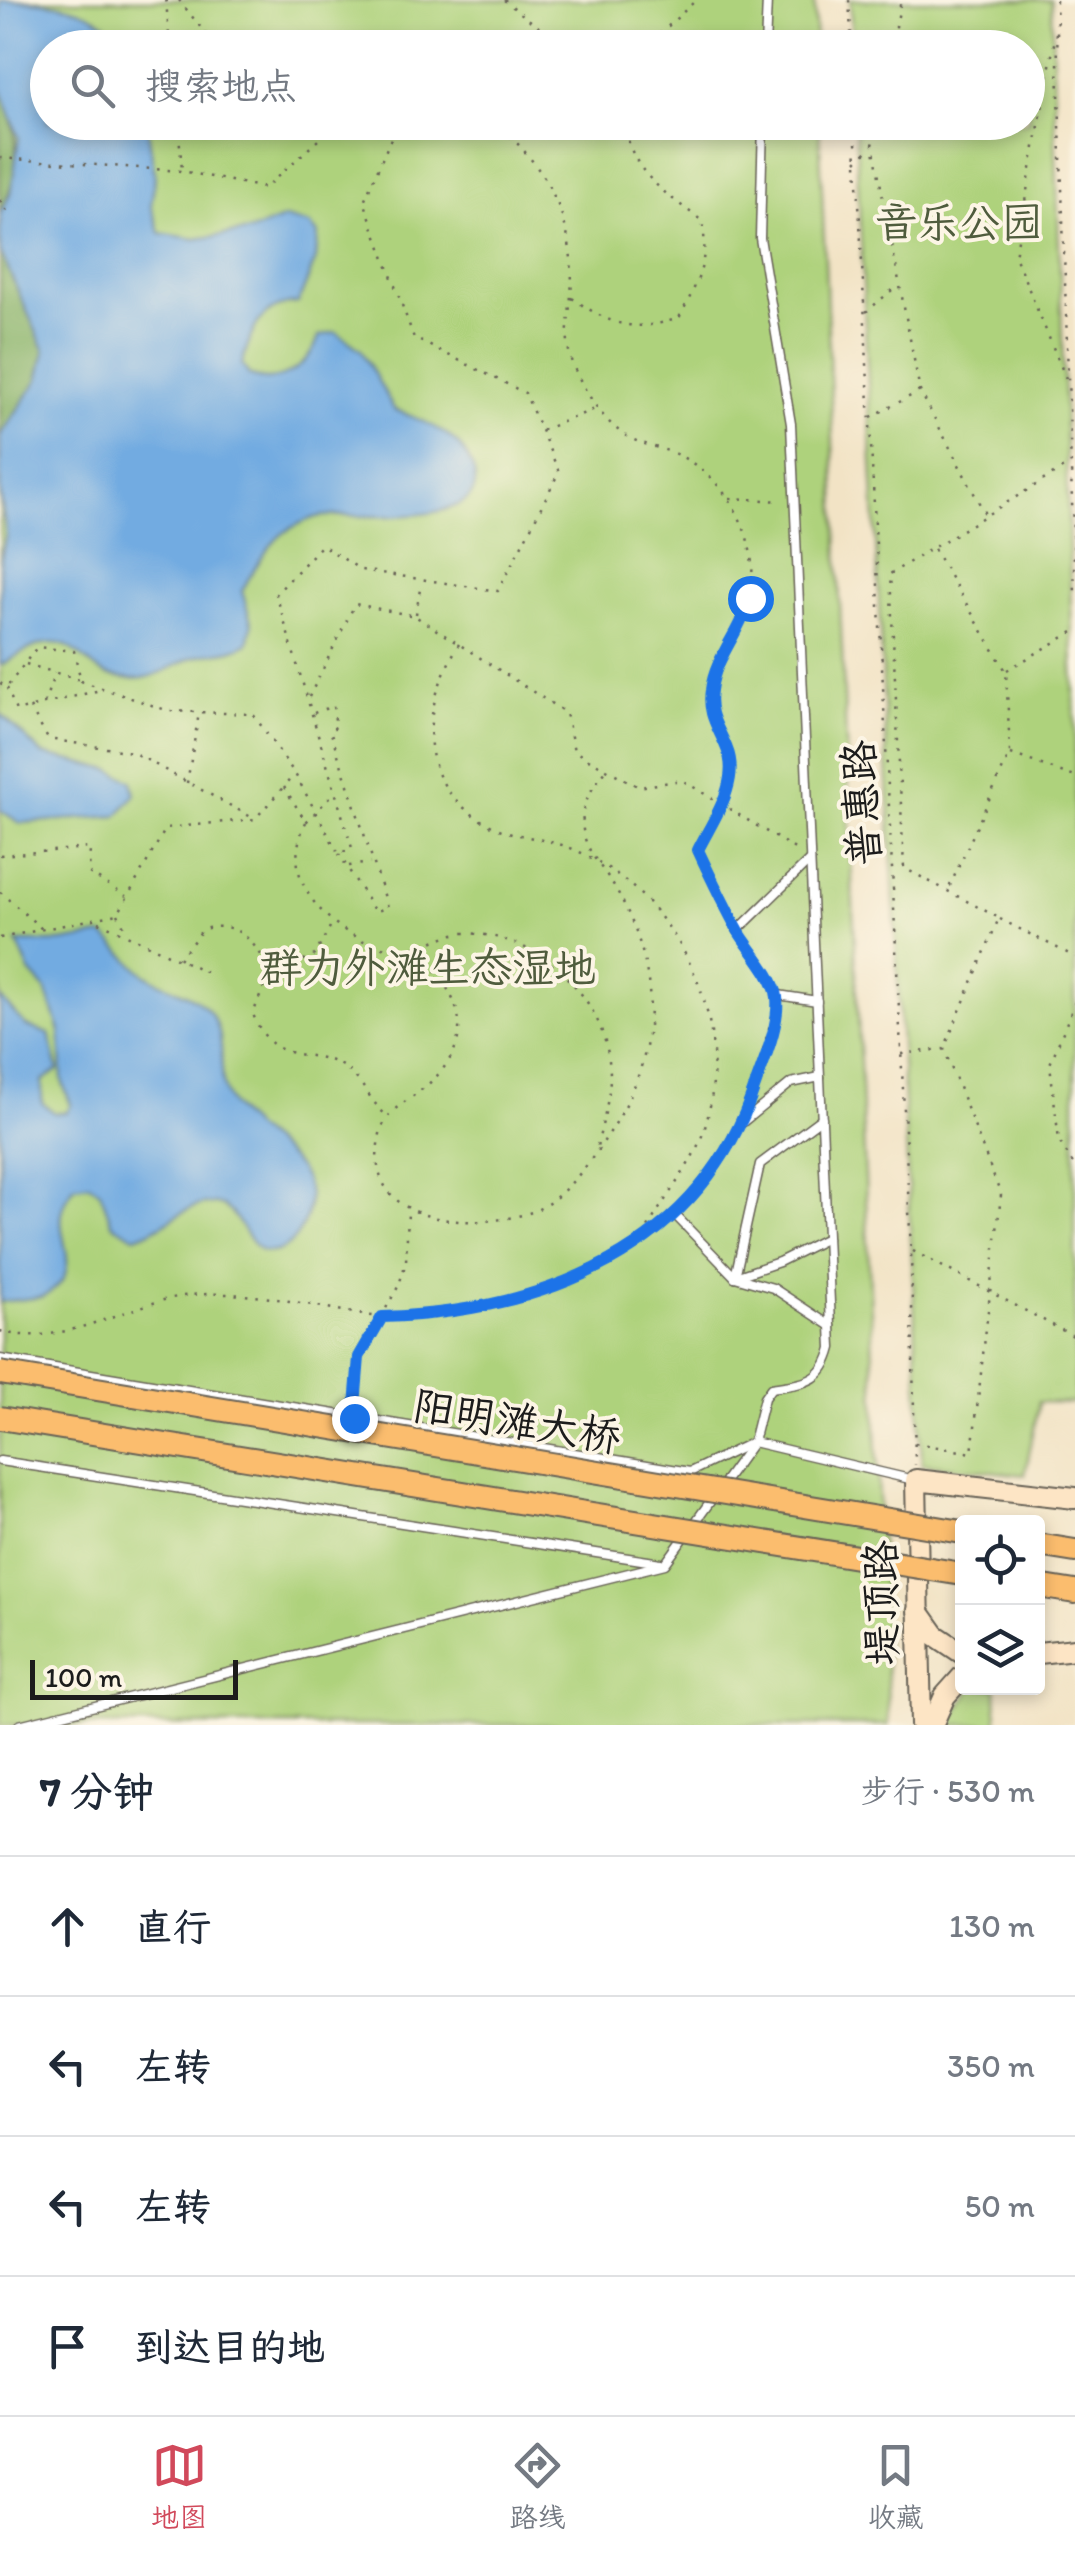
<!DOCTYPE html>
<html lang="zh">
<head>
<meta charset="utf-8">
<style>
	:root { --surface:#fff; --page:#f6f6f7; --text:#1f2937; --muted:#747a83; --line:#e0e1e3; --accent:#d1495b }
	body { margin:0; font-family:Itim,"LXGW WenKai TC",sans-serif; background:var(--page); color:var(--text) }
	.controls { position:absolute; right:30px; bottom:30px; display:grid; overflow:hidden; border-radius:10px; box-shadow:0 5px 15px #0003 }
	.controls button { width:90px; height:90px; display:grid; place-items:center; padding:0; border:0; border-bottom:2px solid var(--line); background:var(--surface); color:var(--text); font:50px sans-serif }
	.scale { position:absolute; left:30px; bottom:25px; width:208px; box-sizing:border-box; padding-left:10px; border:5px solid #1c1c1c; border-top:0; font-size:28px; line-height:35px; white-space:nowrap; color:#1c1c1c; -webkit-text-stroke:8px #fcf5e5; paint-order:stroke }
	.stop { position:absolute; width:30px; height:30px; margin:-22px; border:8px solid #1a73e8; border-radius:50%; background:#fff }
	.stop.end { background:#1a73e8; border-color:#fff; box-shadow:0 2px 10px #0008 }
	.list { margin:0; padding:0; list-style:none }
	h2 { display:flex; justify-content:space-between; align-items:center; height:130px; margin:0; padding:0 40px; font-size:42px }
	h2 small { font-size:32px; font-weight:400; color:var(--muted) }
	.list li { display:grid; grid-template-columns:65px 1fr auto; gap:30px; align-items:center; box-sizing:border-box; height:140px; padding:0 40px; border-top:2px solid var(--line) }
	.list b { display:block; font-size:38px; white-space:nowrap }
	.list em { font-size:32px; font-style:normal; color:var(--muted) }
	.icon { flex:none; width:55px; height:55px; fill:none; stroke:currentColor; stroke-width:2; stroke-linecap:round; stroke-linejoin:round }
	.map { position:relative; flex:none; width:1075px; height:1725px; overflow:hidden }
	.search { position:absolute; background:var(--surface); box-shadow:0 5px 15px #0003; left:30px; right:30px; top:30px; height:110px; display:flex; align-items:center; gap:25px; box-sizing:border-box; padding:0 35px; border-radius:55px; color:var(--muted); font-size:38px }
	.sheet { height:690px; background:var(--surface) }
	nav { display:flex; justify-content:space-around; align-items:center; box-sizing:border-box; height:140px; border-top:2px solid var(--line); background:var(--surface); font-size:28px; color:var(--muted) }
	nav a { display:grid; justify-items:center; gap:5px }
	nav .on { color:var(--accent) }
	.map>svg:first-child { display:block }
</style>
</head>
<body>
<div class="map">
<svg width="1075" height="1725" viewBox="0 0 1075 1725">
	<rect width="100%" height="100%" fill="#fcf5e5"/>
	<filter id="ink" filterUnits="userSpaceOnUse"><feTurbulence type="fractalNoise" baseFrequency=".01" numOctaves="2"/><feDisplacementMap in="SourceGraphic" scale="20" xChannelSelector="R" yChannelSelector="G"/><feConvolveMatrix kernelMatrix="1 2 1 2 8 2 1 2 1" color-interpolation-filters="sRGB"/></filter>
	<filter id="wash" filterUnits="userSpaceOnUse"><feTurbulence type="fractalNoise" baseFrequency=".0048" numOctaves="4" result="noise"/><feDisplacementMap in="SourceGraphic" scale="40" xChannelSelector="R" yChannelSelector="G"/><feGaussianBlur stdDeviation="2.25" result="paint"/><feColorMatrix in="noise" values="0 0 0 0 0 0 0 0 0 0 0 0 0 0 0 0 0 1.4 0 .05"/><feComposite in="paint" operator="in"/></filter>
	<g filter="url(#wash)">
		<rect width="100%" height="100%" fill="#f2e3c5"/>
		<g fill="#aed27b" stroke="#65774c" stroke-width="2.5">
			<path d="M0 0H814L816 47 48 48V122L819 123 889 1725H0Z"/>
			<path d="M850 0H1051L1075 731V1403L1039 1402 1025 1475 922 1464 855 123 1028 122V48L852 47Z"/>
			<path d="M972 1688H996L997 1725H948Z"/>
		</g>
		<g fill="#8ab46b" stroke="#536844" stroke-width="2.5">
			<path d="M0 87C20 131 22 171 0 214Z"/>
			<path d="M0 251 45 351 38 380 0 436Z"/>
		</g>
		<g fill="#72abe1" stroke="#47647e" stroke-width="2.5">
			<path d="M0 0C43 0 103 4 124 47L48 48V122L147 123 155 177 151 206 160 233 195 239 251 231 285 218 310 225 318 234 316 259 298 303C259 305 252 330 242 364L249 375C279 388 310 365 319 336L336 332 361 350 394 409C427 424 462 432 474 473 490 530 351 513 323 516 313 517 297 524 288 530 269 541 252 572 242 591L252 625 248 643C228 655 210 650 189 659 157 673 148 685 108 675 95 671 88 661 77 653 52 630 23 652 0 666V563L6 534 0 491V436L38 380 45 351 0 251V214L11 192 19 138 0 87Z"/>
			<path d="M0 713 42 754 111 770 132 781 135 795 117 816 20 823 0 810Z"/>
			<path d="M102 935C118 945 126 959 141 971 160 987 189 990 207 1009 232 1035 213 1074 230 1102 255 1143 329 1161 304 1222 299 1234 293 1244 280 1250 247 1264 245 1212 219 1205 190 1197 163 1231 135 1237L112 1224 100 1191 89 1184 74 1186C70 1193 65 1201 63 1209 54 1240 89 1273 42 1297L0 1302V997L26 1026 49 1034 58 1070 42 1081V1103L55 1113 67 1112 71 1105 62 1081 60 1031 46 990 30 972 17 942H62Z"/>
		</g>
	</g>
	<g filter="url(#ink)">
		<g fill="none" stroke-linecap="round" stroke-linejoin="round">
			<defs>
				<g id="service">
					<path d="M765 48 767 0"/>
					<path d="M738 930 810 860"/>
					<path d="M778 995 817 1001"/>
					<path d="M743 1122 791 1083 820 1077"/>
					<path d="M676 1216 735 1277 773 1288 831 1326"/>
					<path d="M735 1277 760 1164 822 1118"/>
					<path d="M735 1277 779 1262 827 1238"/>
					<path d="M0 1359 690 1472 753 1442 764 1398 771 1388C805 1383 823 1383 832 1348L791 424 760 238 763 122"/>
					<path d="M0 1461 661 1563"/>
					<path d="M694 1524 753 1442 914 1480"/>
					<path d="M19 1725 665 1564 686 1535"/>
				</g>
				<g id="secondary">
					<path d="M918 1611 935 1635 962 1653"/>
					<path d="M1038 1653 1075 1649"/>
					<path d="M921 1725 916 1480 1075 1498"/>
					<path d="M932 1725 945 1696 962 1677"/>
				</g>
				<g id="trunk">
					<path d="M1038 1545 1075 1551"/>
					<path d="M1038 1586 1075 1592"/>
				</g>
			</defs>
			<use href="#service" stroke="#676257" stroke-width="11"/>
			<use href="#secondary" stroke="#676257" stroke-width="24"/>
			<use href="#trunk" stroke="#676257" stroke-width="26"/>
			<g stroke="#676257" stroke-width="2.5" stroke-dasharray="2.5 8" stroke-linecap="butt">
				<path d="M166 0 170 48"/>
				<path d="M179 0 217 48"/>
				<path d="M504 0 545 32 582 37 603 48"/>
				<path d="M849 0 852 48"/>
				<path d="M1056 0 1075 595"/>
				<path d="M1056 33 1015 256 1067 381"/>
				<path d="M520 48 528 39 549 34"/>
				<path d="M645 48 696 0"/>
				<path d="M892 48 901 0"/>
				<path d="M178 122 182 170"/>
				<path d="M494 122C548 166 577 224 571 295 569 319 563 346 575 370 586 392 599 415 619 431 638 446 661 446 682 457 726 480 756 532 752 583 749 626 716 650 711 688 707 718 726 732 731 759 736 790 711 824 698 850L733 921"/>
				<path d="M855 122 911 1251 915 1465"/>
				<path d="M878 122 873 145 920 391 985 514"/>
				<path d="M0 158 182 171 265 188 338 122"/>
				<path d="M857 161 872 146"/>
				<path d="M0 200 8 213"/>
				<path d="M572 298C612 326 633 333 679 318 697 285 710 259 702 221 669 195 627 172 626 122"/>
				<path d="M866 312 898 285"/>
				<path d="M871 417 920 391"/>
				<path d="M542 430 595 409"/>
				<path d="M730 498 782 501"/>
				<path d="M934 549 1006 671 1010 753 949 888"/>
				<path d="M416 614 421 583"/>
				<path d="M459 644C420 710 412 786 492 826 518 838 547 838 573 849 675 893 734 1012 707 1120 696 1165 661 1198 642 1240"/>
				<path d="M26 664 80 680"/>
				<path d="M1007 670 1075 631"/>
				<path d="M0 683 7 687 37 647 74 651 81 681 169 711 253 714 295 774 339 854 352 848 276 594 322 545 361 570 498 591 559 472 525 393 414 338 364 201 398 122"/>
				<path d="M7 688 16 711 100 690"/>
				<path d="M309 697 355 604 415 616 566 713 574 751 639 787 682 780 798 851"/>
				<path d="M44 703 55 673"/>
				<path d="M30 708 48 739 132 752 253 818"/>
				<path d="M314 713 333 706 336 727 330 730 388 907 375 912 339 854"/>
				<path d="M1011 754 1075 777"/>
				<path d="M187 783 199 713"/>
				<path d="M284 787 306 822 334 793"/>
				<path d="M306 822C294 847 294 871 309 895 329 926 373 955 413 948 431 945 445 933 464 933 539 934 609 998 610 1075 610 1100 601 1127 596 1151"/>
				<path d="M0 855 90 848 89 873 126 896"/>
				<path d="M349 866 370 863"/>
				<path d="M0 892 42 929"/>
				<path d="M118 914 127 933"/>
				<path d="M1000 919 1075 957"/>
				<path d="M99 922 211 974"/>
				<path d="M330 927 315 955 268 976 253 1014C276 1074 315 1041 350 1072 364 1084 371 1102 386 1115"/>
				<path d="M0 938 118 914 166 828 255 819 294 775"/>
				<path d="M744 941 771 985"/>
				<path d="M413 948C459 991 483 1038 425 1087 407 1102 386 1109 380 1134 358 1226 472 1232 532 1212 561 1201 589 1164 606 1138 661 1058 664 975 616 889 605 870 586 853 583 830 580 805 592 787 607 769"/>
				<path d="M179 959 203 929C243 919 253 945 274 973"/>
				<path d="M1075 1002 1050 1064 1059 1141 1075 1167"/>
				<path d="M901 1054 943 1049"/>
				<path d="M750 1100 775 1006"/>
				<path d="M682 1209 711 1175 738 1130"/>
				<path d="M913 1251 1075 1337"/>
				<path d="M0 1331C64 1350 129 1301 191 1295 257 1289 315 1308 379 1317 474 1329 594 1276 669 1221"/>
				<path d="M355 1406 359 1357 399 1285 406 1262 408 1211"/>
				<path d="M915 1443 972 1453 1001 1195 944 1049 999 918 904 868 890 574 1070 464"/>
			</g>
			<use href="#service" stroke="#fff" stroke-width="8"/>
			<use href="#secondary" stroke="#fde5c5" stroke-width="20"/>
			<use href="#trunk" stroke="#fbbd6e" stroke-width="22"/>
			<defs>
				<g id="trunk-bridge">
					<path d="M0 1373 962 1532"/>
					<path d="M0 1418 962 1574"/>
				</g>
			</defs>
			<use href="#trunk-bridge" stroke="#676257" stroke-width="26" stroke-linecap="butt"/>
			<use href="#trunk-bridge" stroke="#fbbd6e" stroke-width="22"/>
		</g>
	</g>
	<g fill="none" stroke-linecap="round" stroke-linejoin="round" filter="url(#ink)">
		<path stroke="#1a73e8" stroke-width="12" d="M354 1418 359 1357 382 1317C543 1312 701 1250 755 1086 764 1060 780 1024 777 997 775 977 749 949 739 932 724 905 711 878 698 850 712 821 741 783 727 749 719 728 707 715 711 690 715 657 741 631 750 598"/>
	</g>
	<g text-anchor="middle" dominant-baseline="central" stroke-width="8" stroke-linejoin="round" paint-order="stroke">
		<g font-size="42" fill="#4f5c3d" stroke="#fcf5e5">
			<text x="959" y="222">音乐公园</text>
			<text x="428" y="967">群力外滩生态湿地</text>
		</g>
		<g font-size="42" fill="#1c1c1c" stroke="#fcf5e5">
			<text transform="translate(861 803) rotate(-93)">普惠路</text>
			<text transform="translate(517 1421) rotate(9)">阳明滩大桥</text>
			<text transform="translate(881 1603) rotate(-91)">堤顶路</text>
		</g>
	</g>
</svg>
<div class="controls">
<button><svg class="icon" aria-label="locate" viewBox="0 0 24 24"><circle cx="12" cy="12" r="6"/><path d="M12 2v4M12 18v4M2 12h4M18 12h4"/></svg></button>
<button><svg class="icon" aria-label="layers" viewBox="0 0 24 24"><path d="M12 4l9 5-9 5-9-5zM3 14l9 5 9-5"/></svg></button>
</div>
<div class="scale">100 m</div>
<div class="stop" style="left:750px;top:598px"></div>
<div class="stop end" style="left:354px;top:1418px"></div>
<div class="search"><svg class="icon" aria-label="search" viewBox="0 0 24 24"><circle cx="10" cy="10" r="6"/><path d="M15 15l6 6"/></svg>搜索地点</div>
</div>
<section class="sheet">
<h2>7 分钟<small>步行 · 530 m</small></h2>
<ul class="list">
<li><svg class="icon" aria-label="ahead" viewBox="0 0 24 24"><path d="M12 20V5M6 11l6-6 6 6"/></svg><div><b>直行</b></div><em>130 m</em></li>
<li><svg class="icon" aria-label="left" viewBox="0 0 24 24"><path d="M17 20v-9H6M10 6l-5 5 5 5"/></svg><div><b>左转</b></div><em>350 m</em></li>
<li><svg class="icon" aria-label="left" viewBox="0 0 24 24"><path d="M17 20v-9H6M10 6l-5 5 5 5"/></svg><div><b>左转</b></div><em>50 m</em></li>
<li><svg class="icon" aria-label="arrive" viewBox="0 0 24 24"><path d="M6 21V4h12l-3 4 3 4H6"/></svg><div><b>到达目的地</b></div></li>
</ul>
</section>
<nav>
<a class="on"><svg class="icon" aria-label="map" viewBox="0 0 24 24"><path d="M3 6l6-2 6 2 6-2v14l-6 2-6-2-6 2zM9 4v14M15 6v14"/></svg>地图</a>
<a><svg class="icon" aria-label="directions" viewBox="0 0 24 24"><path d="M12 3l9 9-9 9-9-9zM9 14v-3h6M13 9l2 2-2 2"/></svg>路线</a>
<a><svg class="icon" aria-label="saved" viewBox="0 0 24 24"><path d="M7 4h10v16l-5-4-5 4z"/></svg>收藏</a>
</nav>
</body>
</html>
